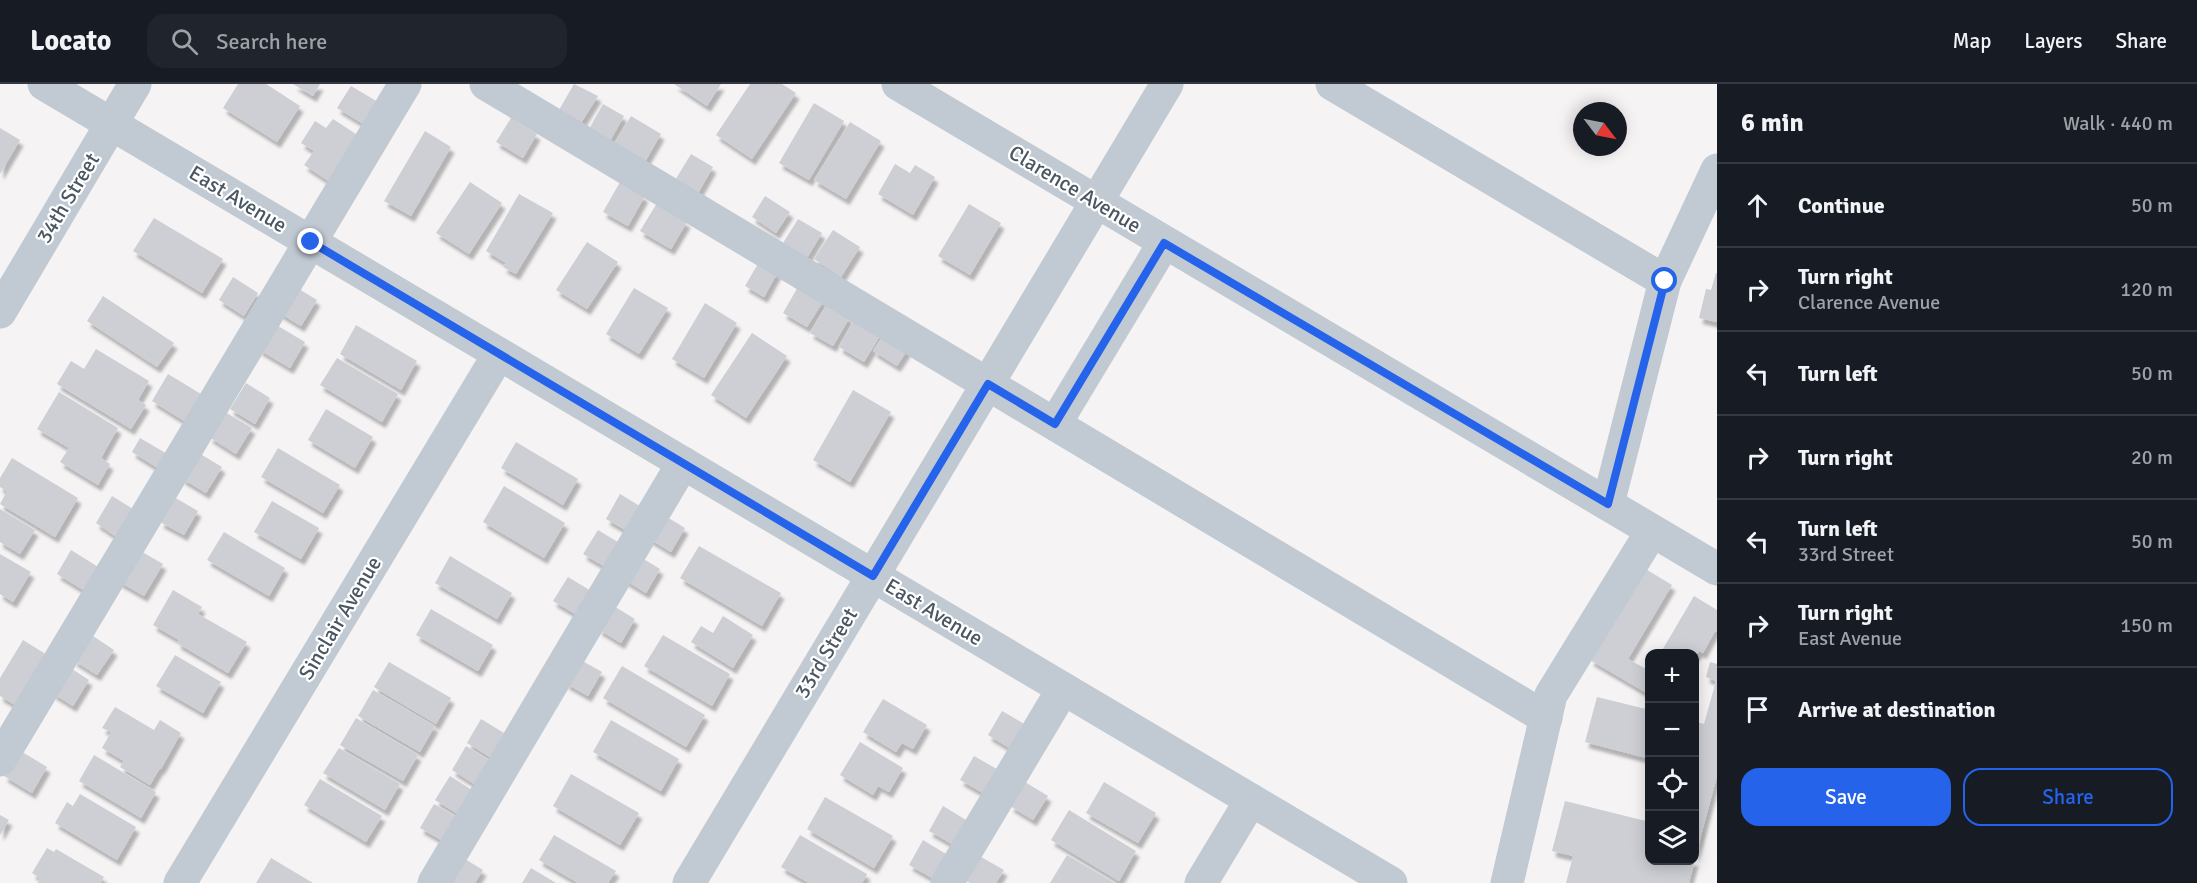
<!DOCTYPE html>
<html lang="en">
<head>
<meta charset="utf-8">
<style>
	:root { --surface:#171b24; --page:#20242c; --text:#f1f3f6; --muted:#9ea1a6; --line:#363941; --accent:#2563eb }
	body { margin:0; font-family:Signika,sans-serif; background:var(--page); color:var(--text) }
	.controls { position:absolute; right:18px; bottom:18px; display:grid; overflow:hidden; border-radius:12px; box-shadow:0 3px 15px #0003 }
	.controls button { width:54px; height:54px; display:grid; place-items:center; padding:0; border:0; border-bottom:2px solid var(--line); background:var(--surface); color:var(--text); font:30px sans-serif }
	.compass { position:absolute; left:1573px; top:18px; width:54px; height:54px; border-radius:50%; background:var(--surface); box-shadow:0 3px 15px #0003; rotate:122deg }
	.stop { position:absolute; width:18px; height:18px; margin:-14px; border:4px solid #2563eb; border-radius:50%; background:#fff }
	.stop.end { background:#2563eb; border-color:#fff; box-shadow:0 2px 6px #0008 }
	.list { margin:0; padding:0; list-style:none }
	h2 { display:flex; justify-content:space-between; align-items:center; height:78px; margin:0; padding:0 24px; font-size:26px }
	h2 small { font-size:20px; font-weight:400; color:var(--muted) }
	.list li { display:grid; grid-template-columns:39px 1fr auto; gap:18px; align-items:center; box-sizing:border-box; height:84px; padding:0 24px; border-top:2px solid var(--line) }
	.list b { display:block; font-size:22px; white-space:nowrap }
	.list p { margin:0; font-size:20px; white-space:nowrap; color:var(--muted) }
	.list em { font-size:20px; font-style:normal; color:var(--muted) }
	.actions { display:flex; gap:12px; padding:18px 24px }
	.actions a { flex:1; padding:14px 0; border:2px solid var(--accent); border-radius:18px; text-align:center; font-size:21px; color:var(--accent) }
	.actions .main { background:var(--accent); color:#fff }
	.icon { flex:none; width:33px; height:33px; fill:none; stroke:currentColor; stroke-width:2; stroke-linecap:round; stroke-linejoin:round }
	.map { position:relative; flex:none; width:1717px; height:799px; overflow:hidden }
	header { display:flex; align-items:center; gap:36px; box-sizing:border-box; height:84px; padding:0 30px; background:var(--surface); border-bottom:2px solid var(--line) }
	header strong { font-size:28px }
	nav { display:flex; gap:33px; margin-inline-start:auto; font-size:21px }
	.search { width:420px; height:54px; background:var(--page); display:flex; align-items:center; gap:15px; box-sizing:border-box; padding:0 21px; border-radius:18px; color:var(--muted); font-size:22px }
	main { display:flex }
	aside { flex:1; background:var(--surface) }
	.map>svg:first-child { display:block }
</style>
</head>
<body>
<header>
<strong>Locato</strong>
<div class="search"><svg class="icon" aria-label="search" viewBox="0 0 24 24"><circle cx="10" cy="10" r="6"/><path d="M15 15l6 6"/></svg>Search here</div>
<nav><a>Map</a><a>Layers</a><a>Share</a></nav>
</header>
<main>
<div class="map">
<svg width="1717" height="799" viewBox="0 0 1717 799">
	<defs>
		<filter id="shadow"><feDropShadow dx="3.5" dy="6" stdDeviation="1.5" flood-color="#0004"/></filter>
	</defs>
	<rect width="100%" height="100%" fill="#f5f3f3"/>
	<g fill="#cdcfd5" filter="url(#shadow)">
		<path d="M238 0H266L300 22 277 58 223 24Z"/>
		<path d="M293 0H320L313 12Z"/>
		<path d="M574 0 598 12 581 39 559 26Z"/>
		<path d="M674 0H721L707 22Z"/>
		<path d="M750 0H782L796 9 752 75 716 51Z"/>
		<path d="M351 2 378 18 365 41 337 24Z"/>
		<path d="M814 19 844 37 809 96 779 79Z"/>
		<path d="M603 20 624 32 610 57 589 45Z"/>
		<path d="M631 32 661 50 642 83 611 65Z"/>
		<path d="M511 34 537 50 523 74 496 58Z"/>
		<path d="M333 35 362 54 333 100 304 81 314 67 301 59 315 37 326 44Z"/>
		<path d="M850 38 881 57 846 115 814 96Z"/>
		<path d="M0 44 20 56 0 90Z"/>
		<path d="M425 47 451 63 411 132 384 117Z"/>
		<path d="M691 70 713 83 697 111 674 98Z"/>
		<path d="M895 80 910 89 915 81 935 93 913 131 878 110Z"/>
		<path d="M470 98 502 119 469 170 436 149Z"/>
		<path d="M620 98 645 112 628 142 603 128Z"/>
		<path d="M519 110 553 129 516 190 503 183 506 179 486 167Z"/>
		<path d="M765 112 790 128 776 149 752 133Z"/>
		<path d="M657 119 687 138 671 165 640 147Z"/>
		<path d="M969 120 1001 139 970 191 938 172Z"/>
		<path d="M154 134 223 175 202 209 133 167Z"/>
		<path d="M798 135 822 149 807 174 783 159Z"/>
		<path d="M833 146 860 163 841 193 814 175Z"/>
		<path d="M587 158 618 178 587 225 556 206Z"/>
		<path d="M759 178 778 188 764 213 745 202Z"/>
		<path d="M1716 189H1717V238L1699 234 1706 205 1711 206Z"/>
		<path d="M233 193 258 209 244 232 219 216Z"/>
		<path d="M799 201 824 216 807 243 783 229Z"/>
		<path d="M294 202 317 216 301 242 278 228Z"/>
		<path d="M634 204 668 224 639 270 606 250Z"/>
		<path d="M103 212 174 259 157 283 87 237Z"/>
		<path d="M705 219 737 239 704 294 672 275Z"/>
		<path d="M827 220 850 233 833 262 810 249Z"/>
		<path d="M855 234 881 250 864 278 839 263Z"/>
		<path d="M273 239 305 258 290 284 258 265Z"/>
		<path d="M356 241 417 277 401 306 340 270Z"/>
		<path d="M885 248 910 262 897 282 873 267Z"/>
		<path d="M752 249 787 272 746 334 711 311Z"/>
		<path d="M96 265 149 297 138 316 146 321 131 345 57 300 71 277 84 285Z"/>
		<path d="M337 274 398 310 382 338 320 301Z"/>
		<path d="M168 290 206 313 189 340 152 317Z"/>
		<path d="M246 299 270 314 255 340 230 325Z"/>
		<path d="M853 306 891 328 850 398 813 376Z"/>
		<path d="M59 308 118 344 101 374 110 380 98 401 60 378 69 364 37 345Z"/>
		<path d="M326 325 373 353 355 384 308 356Z"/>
		<path d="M225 328 252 344 236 370 209 353Z"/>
		<path d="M140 354 169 371 161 386 132 368Z"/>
		<path d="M516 358 578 395 563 421 501 384Z"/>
		<path d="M278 364 340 401 323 429 261 393Z"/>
		<path d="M197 368 222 383 206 409 181 394Z"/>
		<path d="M12 374 78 414 55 453 0 420 7 407 0 403V394Z"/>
		<path d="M504 402 565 439 544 474 483 438Z"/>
		<path d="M620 410 643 424 629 448 606 435Z"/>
		<path d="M112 412 138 428 121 456 96 439Z"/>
		<path d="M174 413 198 427 184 451 160 438Z"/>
		<path d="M272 417 319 444 301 475 254 448Z"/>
		<path d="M0 425 35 446 20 470 0 458Z"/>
		<path d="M662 430 685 444 671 468 648 454Z"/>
		<path d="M598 446 621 460 607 484 583 470Z"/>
		<path d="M224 448 285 484 269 512 207 476Z"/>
		<path d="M699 462 781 509 762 542 680 494Z"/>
		<path d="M137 465 163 480 144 512 118 497Z"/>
		<path d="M71 466 103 486 88 509 57 490Z"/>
		<path d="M0 470 31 488 13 518 0 510Z"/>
		<path d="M637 471 660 485 646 509 623 495Z"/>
		<path d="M450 472 512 509 497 535 435 499Z"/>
		<path d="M1644 484 1672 501 1628 575 1650 587V611L1590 576Z"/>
		<path d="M568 493 591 507 577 531 553 517Z"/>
		<path d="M173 506 202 523 198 530 247 558 228 589 177 559 179 556 153 541Z"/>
		<path d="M1694 512 1717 526V548L1715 547 1703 569 1699 567 1694 574V570H1660Z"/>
		<path d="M612 521 635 535 621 559 598 545Z"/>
		<path d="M431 525 493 561 478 587 416 551Z"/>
		<path d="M723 532 753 551 733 584 691 558 701 542 713 549Z"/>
		<path d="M90 550 114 566 97 591 73 576Z"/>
		<path d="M663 551 730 590 712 622 644 582Z"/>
		<path d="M23 556 52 574 20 624 0 612V594Z"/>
		<path d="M175 571 221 598 203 629 156 602Z"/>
		<path d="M579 575 602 588 588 612 565 599Z"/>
		<path d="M389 578 451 614 436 640 374 603Z"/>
		<path d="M1710 578 1717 580V692L1695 774 1694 637 1704 640 1716 597 1706 593Z"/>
		<path d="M622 582 705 631 686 663 603 614Z"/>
		<path d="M69 583 89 596 73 622 52 609Z"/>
		<path d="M373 606 435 642 420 668 358 632Z"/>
		<path d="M1597 613 1650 626V675L1585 658Z"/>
		<path d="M883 615 927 641 913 665 902 659 896 668 863 648Z"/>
		<path d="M115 623 154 646 160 636 181 649 161 685 160 684 150 701 120 683 124 677 102 664 111 648 102 644Z"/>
		<path d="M1002 627 1026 641 1011 665 988 651Z"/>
		<path d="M356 634 418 671 403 697 340 661Z"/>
		<path d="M481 635 504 649 490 673 467 659Z"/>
		<path d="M611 636 679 675 661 707 593 668Z"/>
		<path d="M860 658 903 684 889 708 878 702 873 711 840 691Z"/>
		<path d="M466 662 489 676 474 700 452 686Z"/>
		<path d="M339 664 400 700 385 726 323 689Z"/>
		<path d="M19 666 47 683 32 709 4 692Z"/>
		<path d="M94 671 156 708 141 734 79 697Z"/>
		<path d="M974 672 997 685 983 709 960 696Z"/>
		<path d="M571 690 639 729 620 761 553 722Z"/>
		<path d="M450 692 472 706 458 730 435 716Z"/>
		<path d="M320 695 382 732 366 758 304 721Z"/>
		<path d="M1025 698 1048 712 1033 736 1010 722Z"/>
		<path d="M1104 698 1156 729 1138 759 1086 729Z"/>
		<path d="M80 710 136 743 117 776 55 739 67 718 73 722Z"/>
		<path d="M825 713 893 752 874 784 807 745Z"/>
		<path d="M1565 717 1650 738V776H1695L1689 799H1566L1573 772 1552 767Z"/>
		<path d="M434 720 457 733 443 757 420 744Z"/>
		<path d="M943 722 966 736 952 760 929 747Z"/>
		<path d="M1069 726 1136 767 1119 797 1051 756Z"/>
		<path d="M0 731 9 736 0 751Z"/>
		<path d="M554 751 616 787 608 799H578L539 776Z"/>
		<path d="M800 751 867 790 862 799H809L781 783Z"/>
		<path d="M923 756 946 770 932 794 909 781Z"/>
		<path d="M47 764 54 768 56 765 104 793 100 799H38L40 794 32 789Z"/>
		<path d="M1067 771 1115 799H1050Z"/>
		<path d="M460 772 483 786 475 799H450Z"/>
		<path d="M981 773 1004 786 996 799H970L966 797Z"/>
		<path d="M271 774 313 799H256Z"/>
		<path d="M531 784 556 799H522Z"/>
	</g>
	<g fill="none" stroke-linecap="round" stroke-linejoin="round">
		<g stroke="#c1cad2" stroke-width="33">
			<path d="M44 0 1391 799"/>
			<path d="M486 0 1546 634"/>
			<path d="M898 0 1717 485"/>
			<path d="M1332 0 1665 197"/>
			<path d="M0 228 135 0"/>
			<path d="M1055 340 1164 159"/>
			<path d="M1608 420 1665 197 1717 86"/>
			<path d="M0 676 405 0"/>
			<path d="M180 799 499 270"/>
			<path d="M434 799 683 379"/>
			<path d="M689 799 1167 0"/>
			<path d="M947 799 1063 605"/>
			<path d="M1201 799 1251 716"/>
			<path d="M1507 799 1551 611 1652 447"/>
		</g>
	</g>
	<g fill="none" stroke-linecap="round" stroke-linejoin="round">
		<path stroke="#2563eb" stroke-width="8" d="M311 158 873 492 988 300 1055 340 1164 159 1608 420 1665 197"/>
	</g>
	<g text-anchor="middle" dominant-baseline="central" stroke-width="4.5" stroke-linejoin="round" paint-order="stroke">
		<g font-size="21" fill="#4a5661" stroke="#fff">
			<text transform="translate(1075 105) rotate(31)">Clarence Avenue</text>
			<text transform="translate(68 114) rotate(-59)">34th Street</text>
			<text transform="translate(238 115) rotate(31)">East Avenue</text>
			<text transform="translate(934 528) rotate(31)">East Avenue</text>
			<text transform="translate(340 534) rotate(-59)">Sinclair Avenue</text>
			<text transform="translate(826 569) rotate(-59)">33rd Street</text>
		</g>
	</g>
</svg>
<div class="controls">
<button>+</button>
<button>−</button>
<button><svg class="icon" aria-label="locate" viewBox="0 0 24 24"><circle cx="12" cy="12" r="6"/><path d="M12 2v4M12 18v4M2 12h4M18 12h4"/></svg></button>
<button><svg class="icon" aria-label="layers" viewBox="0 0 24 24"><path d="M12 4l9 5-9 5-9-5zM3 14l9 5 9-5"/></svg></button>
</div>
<svg class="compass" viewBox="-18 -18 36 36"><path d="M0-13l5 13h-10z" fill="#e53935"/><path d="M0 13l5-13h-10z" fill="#9ea1a6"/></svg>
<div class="stop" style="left:1665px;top:197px"></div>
<div class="stop end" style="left:311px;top:158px"></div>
</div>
<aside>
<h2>6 min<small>Walk · 440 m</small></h2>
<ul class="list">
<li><svg class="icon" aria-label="ahead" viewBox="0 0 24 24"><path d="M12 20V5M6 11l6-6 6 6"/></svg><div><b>Continue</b></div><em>50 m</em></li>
<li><svg class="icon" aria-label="right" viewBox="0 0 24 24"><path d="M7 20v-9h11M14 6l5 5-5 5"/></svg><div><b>Turn right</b><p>Clarence Avenue</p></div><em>120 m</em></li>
<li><svg class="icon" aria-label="left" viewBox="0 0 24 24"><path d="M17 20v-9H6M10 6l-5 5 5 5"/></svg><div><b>Turn left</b></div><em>50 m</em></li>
<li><svg class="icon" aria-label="right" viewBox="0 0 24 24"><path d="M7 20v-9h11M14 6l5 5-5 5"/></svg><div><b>Turn right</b></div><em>20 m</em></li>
<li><svg class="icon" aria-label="left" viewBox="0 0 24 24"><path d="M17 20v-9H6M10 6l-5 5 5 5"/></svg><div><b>Turn left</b><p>33rd Street</p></div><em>50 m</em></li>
<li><svg class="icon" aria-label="right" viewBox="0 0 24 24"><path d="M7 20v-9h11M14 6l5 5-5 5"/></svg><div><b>Turn right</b><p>East Avenue</p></div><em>150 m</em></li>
<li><svg class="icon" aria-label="arrive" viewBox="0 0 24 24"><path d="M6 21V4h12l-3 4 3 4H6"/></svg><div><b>Arrive at destination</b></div></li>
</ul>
<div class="actions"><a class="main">Save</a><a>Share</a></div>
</aside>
</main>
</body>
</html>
